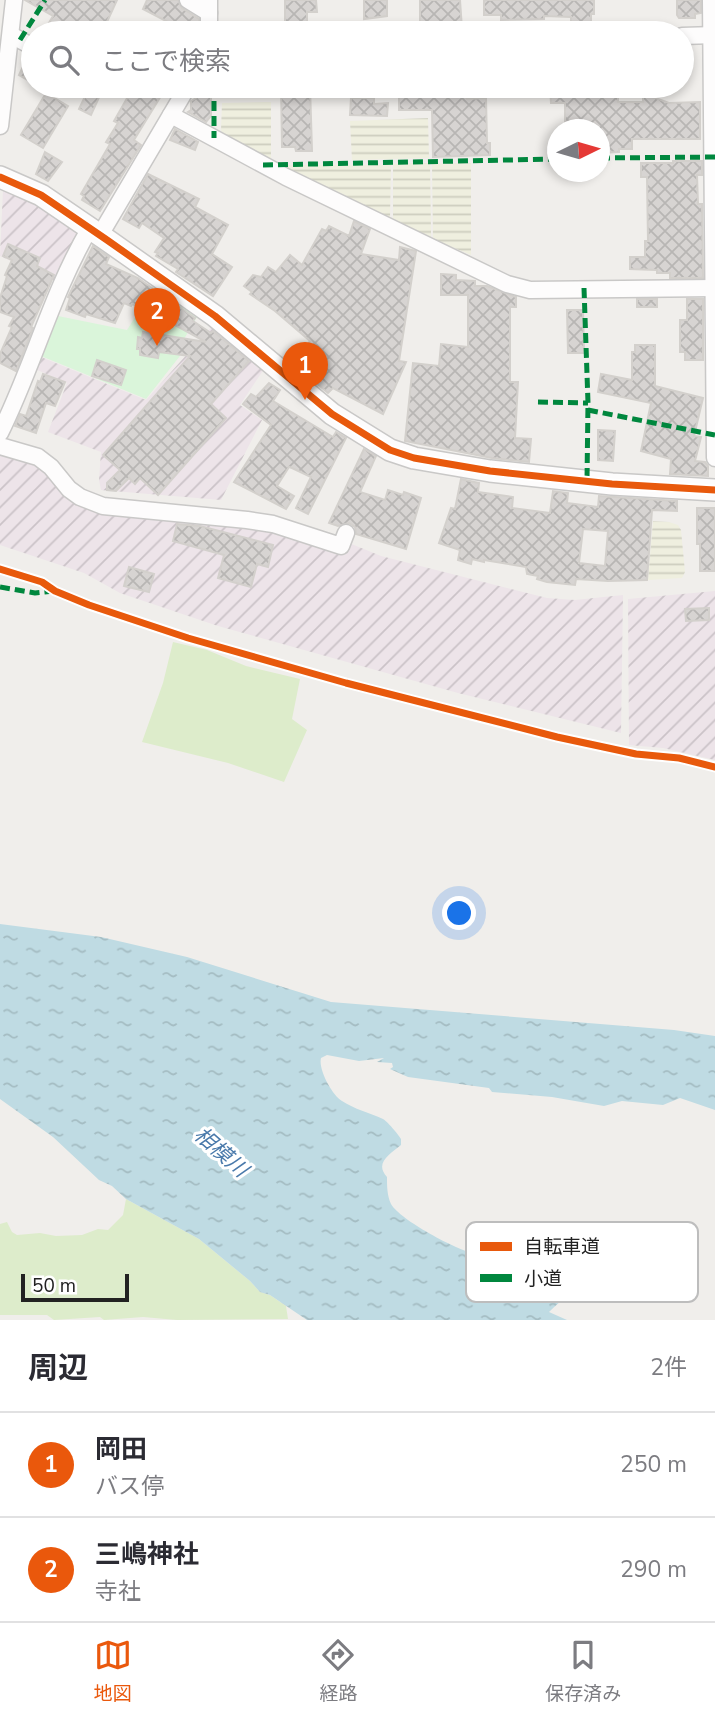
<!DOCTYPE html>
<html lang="ja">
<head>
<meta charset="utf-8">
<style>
	:root { --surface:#fff; --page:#f2f2f3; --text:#2b2b33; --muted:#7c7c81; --line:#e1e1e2; --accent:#ea580c }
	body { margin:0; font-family:"Nunito Sans","Noto Sans JP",sans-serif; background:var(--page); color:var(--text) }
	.compass { position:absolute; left:547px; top:119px; width:63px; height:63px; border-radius:50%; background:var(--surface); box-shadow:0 4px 10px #0003; rotate:85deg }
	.scale { position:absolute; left:21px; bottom:18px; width:108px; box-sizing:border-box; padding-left:7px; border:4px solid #222; border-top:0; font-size:19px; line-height:24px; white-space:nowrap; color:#222; -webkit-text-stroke:5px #fff; paint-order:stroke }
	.you { position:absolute; left:460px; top:914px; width:24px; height:24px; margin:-18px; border:5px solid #fff; border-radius:50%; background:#1a73e8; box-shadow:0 0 0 10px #1a73e833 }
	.badge { display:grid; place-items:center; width:46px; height:46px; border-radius:50%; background:var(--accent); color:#fff; font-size:23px; font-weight:700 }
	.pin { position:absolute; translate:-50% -58px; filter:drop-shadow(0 2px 4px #0008) }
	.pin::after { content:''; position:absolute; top:37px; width:24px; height:21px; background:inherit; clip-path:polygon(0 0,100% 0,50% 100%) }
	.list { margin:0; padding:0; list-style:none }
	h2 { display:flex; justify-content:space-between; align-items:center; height:91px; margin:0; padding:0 28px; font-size:30px }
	h2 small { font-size:23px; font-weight:400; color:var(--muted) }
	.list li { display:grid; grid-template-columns:46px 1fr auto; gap:21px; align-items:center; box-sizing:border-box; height:105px; padding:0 28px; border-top:2px solid var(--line) }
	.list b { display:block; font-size:26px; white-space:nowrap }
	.list p { margin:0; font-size:23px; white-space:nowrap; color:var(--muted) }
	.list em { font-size:23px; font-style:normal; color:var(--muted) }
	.icon { flex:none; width:38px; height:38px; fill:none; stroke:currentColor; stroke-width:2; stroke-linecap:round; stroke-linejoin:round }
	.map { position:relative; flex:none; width:715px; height:1320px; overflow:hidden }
	.search { position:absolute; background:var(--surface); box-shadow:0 4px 10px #0003; left:21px; right:21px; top:21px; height:77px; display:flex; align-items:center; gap:18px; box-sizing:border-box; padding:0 24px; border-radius:38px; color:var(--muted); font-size:26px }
	.sheet { height:301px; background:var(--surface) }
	nav { display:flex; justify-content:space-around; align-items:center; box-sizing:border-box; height:98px; border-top:2px solid var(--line); background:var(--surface); font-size:19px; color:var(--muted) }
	nav a { display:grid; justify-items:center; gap:4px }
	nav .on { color:var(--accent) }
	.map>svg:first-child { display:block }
</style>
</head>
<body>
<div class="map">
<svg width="715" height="1320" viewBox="0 0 715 1320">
	<defs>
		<pattern id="industrial-furrows" width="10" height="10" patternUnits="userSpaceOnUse" patternTransform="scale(1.75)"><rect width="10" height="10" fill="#ede4e9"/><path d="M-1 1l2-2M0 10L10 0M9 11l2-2" fill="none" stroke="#cbc3c8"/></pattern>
		<pattern id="farmland-rules" width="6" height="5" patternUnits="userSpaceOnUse" patternTransform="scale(1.75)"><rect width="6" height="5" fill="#efefdf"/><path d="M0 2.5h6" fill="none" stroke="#cdcdbf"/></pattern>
		<pattern id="water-ripples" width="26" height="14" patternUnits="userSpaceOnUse" patternTransform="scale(1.75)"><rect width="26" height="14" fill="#bfdbe3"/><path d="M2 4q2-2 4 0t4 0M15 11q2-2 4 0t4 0" fill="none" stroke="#a4bcc2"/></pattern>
		<pattern id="building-cross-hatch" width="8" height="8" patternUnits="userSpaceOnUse" patternTransform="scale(1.75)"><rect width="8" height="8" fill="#d7d4d2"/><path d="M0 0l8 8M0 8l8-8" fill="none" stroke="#b8b6b4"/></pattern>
	</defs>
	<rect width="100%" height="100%" fill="#f0eeeb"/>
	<g fill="url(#industrial-furrows)">
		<path d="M7 186 81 229 55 281 0 256 3 190Z"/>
		<path d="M215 323 266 366 240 405 262 420 221 500 101 490 99 480 101 452 48 432 67 383 35 369 41 357 146 400Z"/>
		<path d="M0 453 37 464 71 498 269 529 345 554 349 543 381 556 547 598 575 600 623 595 621 733 458 693 218 626 120 593 84 573 0 545Z"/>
		<path d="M715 591V760L663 748 629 745 628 599Z"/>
	</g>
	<g fill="url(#farmland-rules)">
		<path d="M271 102V159H267L223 135 221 130 222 103Z"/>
		<path d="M428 118 429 158 352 160 350 121Z"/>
		<path d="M430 163 431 230V238L393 219V164Z"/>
		<path d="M471 163V255L433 239 432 164Z"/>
		<path d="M282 165H391L390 218Z"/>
		<path d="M653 521 669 522 678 525 681 530 685 572 682 578 648 580Z"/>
	</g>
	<g fill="#ddeccb">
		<path d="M173 642 207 650 246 666 300 679 292 719 307 730 284 782 228 763 142 742 163 683Z"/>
		<path d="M126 1199 199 1239 250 1281 260 1292 270 1295 286 1306 288 1319 177 1320 143 1317 104 1320 100 1317 54 1320 47 1315H0V1224L7 1222 12 1232 17 1235 40 1233 56 1236 82 1235 98 1229 108 1230 123 1215Z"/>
	</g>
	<path fill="#daf5da" d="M157 282 200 312 184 339 187 347 146 399 41 356 58 316 127 330Z"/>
	<path fill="url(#water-ripples)" d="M0 924 101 937 187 957 331 1002 674 1030 715 1036V1110L680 1098 663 1105 622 1101 604 1106 552 1097 492 1092 489 1088 408 1077 390 1069 393 1067 392 1063 377 1062 384 1058 359 1061 327 1055 321 1058C318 1069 332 1095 342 1101 354 1109 370 1113 383 1119 387 1121 398 1134 401 1139V1145C390 1154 374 1163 387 1177 387 1186 387 1195 391 1204 400 1220 457 1250 475 1254 479 1255 482 1253 485 1251L487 1247 499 1244 504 1254 520 1263 558 1248 565 1249 571 1259 585 1273C578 1289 561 1300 549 1312L567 1320H307L270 1295 260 1292 250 1281 199 1239 126 1199 112 1186 99 1180 53 1137 0 1099Z"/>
	<g fill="url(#building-cross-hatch)" stroke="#d3d0cc" stroke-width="2" fill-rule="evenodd">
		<path d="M25 0H117L102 33H43L53 16Z"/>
		<path d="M147 0H178L182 8 199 19V25L194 33H189L143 9Z"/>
		<path d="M285 0H316L317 12H307V24H285Z"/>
		<path d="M364 0H387V16L364 19Z"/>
		<path d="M420 0H460L462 29H420Z"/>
		<path d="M484 0H594V14H591V27H571V17L544 16V19L501 20V15H484Z"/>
		<path d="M677 0H701V13L695 14V18H679L677 15Z"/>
		<path d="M28 56 33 57V83L19 75Z"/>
		<path d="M134 86H167L134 140 141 145 100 211 82 200 84 196 81 194 110 144 106 142 118 123 114 121Z"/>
		<path d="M198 86H211V116L206 122 188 112 191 110V101L196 98Z"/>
		<path d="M281 86H310L312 151H296L295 147H282Z"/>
		<path d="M399 86H466L467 99 486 98 487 143H490V155L433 157 432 110H399Z"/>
		<path d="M550 86H618V102H643V97H653L669 103 700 102V139H632V149H619V152L599 153 598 127 569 128V125H565V103H551Z"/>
		<path d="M89 88 101 93 91 115 79 109Z"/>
		<path d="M46 93 68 106 43 148 21 135Z"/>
		<path d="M351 98H374V104L388 103 387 116 350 115Z"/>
		<path d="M175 129 198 142 195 150 170 140Z"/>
		<path d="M45 152 62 162 48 181 36 174Z"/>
		<path d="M673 161H702V175H697L698 204H702L703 278H670V273H657V270L630 269V257H645V241H648L647 177H641V163H673Z"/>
		<path d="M148 174 199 199 195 207 228 225 212 254 232 267 213 296 176 272 178 269 156 256 158 253 155 252 164 238 142 223 139 228 123 219Z"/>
		<path d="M354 221 370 229 361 254 399 260 400 247 416 251 399 361 406 362 383 414 333 388 328 393 315 382 316 380 294 363 310 341 275 311 250 294 252 292 244 286 253 275 261 277 268 267 276 272 290 255 302 265 322 229 326 231 329 226 349 236Z"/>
		<path d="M8 244 40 258 37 266 54 275 31 327 33 328 16 371 0 363V354L12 327 9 326 14 317 0 312V298L7 276 5 275 12 260 3 256Z"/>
		<path d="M93 246 109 257 106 264 138 278 152 288 141 307 132 304 131 306 124 303 115 323 86 314 85 317 66 310 70 298 68 297Z"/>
		<path d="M441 274 456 275V280L475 281V286H487L516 297V307H510V382H518L515 438 531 439 529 462 492 458 405 441 413 363 439 366 441 344 468 347V295H441Z"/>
		<path d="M158 292 195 318 193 321 211 333 213 331 249 361 211 404 226 418 158 495 140 478 135 484 129 478 116 491 107 490V483L120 470 103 455 190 356 159 352 158 358 140 355V349H137L138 337 142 338 143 332 206 342 160 317Z"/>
		<rect x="637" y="299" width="20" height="8"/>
		<path d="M687 299H703V360H685V352H680V320H687Z"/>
		<path d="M567 310H583L584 353H568Z"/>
		<path d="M635 345H655V386L703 398 694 436 701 437 695 461 705 462 708 466V476L670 474 671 459 641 451 651 403 598 392 601 374 632 380V352H635Z"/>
		<path d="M97 360 126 370 121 385 92 376Z"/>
		<path d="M43 374 65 382 55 406 46 403 36 433 15 426 20 414 26 416 38 381 40 382Z"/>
		<path d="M269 383 280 390 273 401 333 437 336 432 346 438 308 514 296 508 311 477 292 468 289 467 277 486 294 496 286 509 234 482 271 425 243 404 251 394 256 397Z"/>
		<path d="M598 430 615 431 613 461 598 460Z"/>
		<path d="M364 449 376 456 360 492 385 500 388 490 403 495 404 492 421 498 406 549 356 534 355 527 349 523 338 526 329 523Z"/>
		<path d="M461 479 479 483 478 492 513 497 512 508 550 513 553 491 568 493 567 503 598 507 599 496 677 501V511L652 510 647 580 608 581 576 579 575 585 547 582 537 579 538 576 527 574 526 567 484 560V562L472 559 471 564 458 560 460 550 439 543 451 508 455 509ZM583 529 608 531 605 566 579 563Z"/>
		<path d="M697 508H715V571H700V544H697Z"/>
		<path d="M177 524 200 526 273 545 268 567 257 564 251 587 218 578 224 555 173 541Z"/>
		<path d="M129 567 154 574 149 592 124 586Z"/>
		<path d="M709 608V620L686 621 685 609Z"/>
	</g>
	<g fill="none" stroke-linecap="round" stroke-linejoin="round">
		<defs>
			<g id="minor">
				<path d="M188 0 209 13"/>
				<path d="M209 0V33"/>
				<path d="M711 0 715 458"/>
				<path d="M11 35 33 47"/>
				<path d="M682 36 715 35"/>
				<path d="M171 115 286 177 507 284 530 290 715 288"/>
				<path d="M0 126 14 0"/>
				<path d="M100 235 188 86"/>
				<path d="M0 433C33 367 52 292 90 228"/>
				<path d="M0 446 38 457 51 467 69 489 80 497 103 506 247 520 273 524 341 546 346 533"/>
			</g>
			<path id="tertiary" d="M0 177 41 195 107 240 215 316 332 414 390 450 414 458 490 471 612 484 715 490"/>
		</defs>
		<use href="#minor" stroke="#c9c8c7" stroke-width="19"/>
		<use href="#tertiary" stroke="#c9c8c7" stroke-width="24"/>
		<use href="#minor" stroke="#fdfcfc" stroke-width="16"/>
		<use href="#tertiary" stroke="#fdfcfc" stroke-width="21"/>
		<g stroke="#00873e" stroke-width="5" stroke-dasharray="10 5" stroke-linecap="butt">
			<path d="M20 40 45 0"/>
			<path d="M214 86V138"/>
			<path d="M600 158 715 157"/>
			<path d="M263 165 558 159"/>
			<path d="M584 288 588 403 587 480"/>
			<path d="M538 402 588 403"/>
			<path d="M588 410 715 435"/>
			<path d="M0 587 35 593 55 591"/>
		</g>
		<defs>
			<g id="cycleway">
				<path d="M0 177 41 195 107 240 215 316 332 414 390 450 414 458 490 471 612 484 715 490"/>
				<path d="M0 569 42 582 55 591 89 605 188 638 346 683 557 737 636 754 679 758 715 767"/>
			</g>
		</defs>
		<use href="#cycleway" stroke="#fff" stroke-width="11"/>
		<use href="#cycleway" stroke="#e8590c" stroke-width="7"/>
	</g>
	<g text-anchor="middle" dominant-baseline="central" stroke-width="6" stroke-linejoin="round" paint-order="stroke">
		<g font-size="21" font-style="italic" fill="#4a7aab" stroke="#fff">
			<text transform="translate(221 1152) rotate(41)">相模川</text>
		</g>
	</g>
	<rect x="466" y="1222" width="232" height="80" rx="10" fill="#fff" stroke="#bdbdbd" stroke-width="2"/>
	<rect x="480" y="1242" width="32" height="9" fill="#e8590c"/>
	<rect x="480" y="1274" width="32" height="8" fill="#00873e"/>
	<g font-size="19" fill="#222">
		<text x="524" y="1253">自転車道</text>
		<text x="524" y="1285">小道</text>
	</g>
</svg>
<svg class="compass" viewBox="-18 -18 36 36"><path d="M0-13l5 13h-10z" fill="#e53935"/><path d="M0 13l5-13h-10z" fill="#7c7c81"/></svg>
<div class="scale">50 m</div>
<div class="you"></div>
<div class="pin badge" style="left:305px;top:400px">1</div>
<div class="pin badge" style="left:157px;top:346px">2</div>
<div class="search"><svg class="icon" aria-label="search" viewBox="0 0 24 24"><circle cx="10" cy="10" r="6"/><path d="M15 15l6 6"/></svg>ここで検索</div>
</div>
<section class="sheet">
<h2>周辺<small>2件</small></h2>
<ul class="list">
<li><span class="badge">1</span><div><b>岡田</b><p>バス停</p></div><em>250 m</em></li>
<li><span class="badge">2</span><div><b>三嶋神社</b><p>寺社</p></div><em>290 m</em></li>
</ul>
</section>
<nav>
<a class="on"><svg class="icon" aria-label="map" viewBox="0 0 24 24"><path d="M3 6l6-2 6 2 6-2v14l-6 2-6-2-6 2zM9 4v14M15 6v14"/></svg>地図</a>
<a><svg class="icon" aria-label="directions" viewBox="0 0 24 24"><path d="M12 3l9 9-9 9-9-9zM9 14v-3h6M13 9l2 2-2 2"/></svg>経路</a>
<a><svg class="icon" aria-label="saved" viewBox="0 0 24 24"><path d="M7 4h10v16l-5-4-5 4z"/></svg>保存済み</a>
</nav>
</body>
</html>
